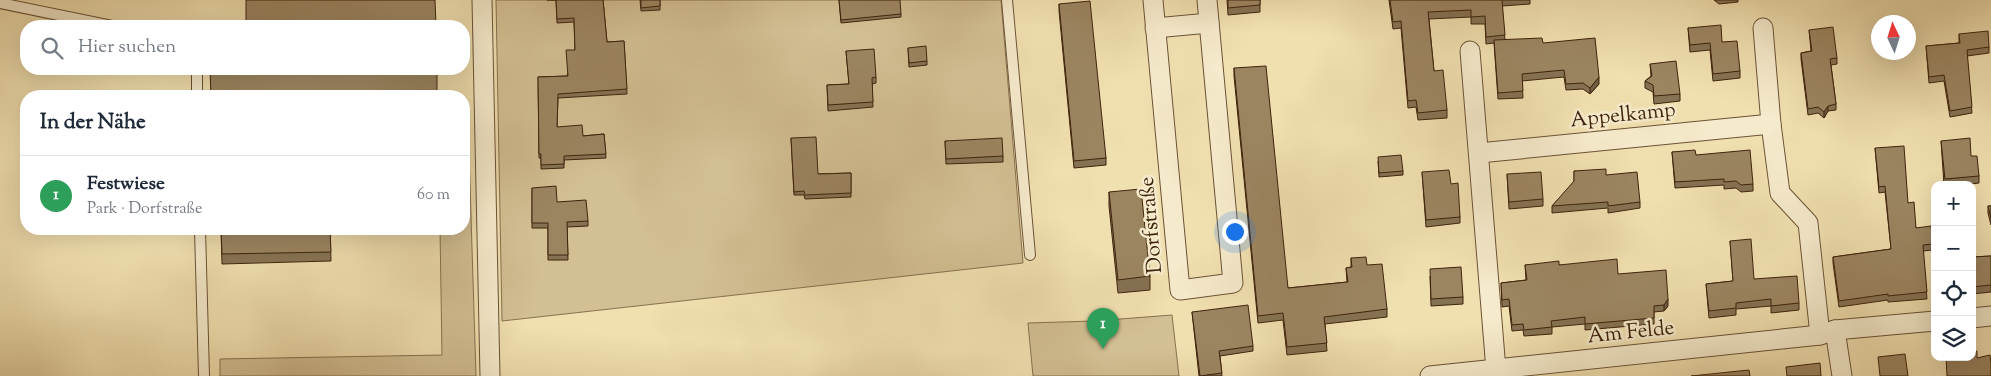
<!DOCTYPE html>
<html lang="de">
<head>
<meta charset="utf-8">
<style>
	:root { --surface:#fff; --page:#f2f2f3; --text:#1f2937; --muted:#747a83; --line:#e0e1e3; --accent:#1a73e8 }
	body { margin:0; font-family:"Sorts Mill Goudy",serif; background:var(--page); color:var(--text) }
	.controls { position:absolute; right:15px; bottom:15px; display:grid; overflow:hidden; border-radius:10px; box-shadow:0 5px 20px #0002 }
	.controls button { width:45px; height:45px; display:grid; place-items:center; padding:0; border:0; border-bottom:1px solid var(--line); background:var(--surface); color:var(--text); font:25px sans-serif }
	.compass { position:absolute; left:1871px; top:15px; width:45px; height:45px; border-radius:50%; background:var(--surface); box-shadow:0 5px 20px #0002; rotate:356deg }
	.you { position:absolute; left:1234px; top:231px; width:18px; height:18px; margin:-12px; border:4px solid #fff; border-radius:50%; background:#1a73e8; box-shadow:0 0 0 8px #1a73e833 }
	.badge { display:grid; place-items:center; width:32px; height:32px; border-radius:50%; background:var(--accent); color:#fff; font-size:16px; font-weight:700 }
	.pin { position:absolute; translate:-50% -41px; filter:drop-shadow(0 1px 2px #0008) }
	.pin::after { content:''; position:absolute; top:26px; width:18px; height:15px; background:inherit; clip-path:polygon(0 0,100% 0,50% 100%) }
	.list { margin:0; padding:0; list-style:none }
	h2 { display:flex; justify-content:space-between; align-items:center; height:65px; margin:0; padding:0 20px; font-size:21px }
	h2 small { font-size:16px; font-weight:400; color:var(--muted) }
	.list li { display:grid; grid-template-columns:32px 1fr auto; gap:15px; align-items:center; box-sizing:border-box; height:80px; padding:0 20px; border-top:1px solid var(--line) }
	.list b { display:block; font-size:19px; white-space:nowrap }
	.list p { margin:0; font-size:16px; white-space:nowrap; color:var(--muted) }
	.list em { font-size:16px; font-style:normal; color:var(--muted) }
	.icon { flex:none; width:28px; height:28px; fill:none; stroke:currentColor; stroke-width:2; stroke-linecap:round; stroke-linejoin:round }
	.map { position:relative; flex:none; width:1991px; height:376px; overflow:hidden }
	.search { position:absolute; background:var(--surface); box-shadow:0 5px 20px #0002; left:20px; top:20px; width:450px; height:55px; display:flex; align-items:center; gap:12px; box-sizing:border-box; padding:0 18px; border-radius:20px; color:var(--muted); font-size:19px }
	.panel { position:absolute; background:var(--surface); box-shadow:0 5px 20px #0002; left:20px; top:90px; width:450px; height:145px; border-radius:20px }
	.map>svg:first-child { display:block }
</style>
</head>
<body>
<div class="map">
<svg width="1991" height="376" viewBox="0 0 1991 376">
	<rect width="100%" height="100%" fill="#f0dfaf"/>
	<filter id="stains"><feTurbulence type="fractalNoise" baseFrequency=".004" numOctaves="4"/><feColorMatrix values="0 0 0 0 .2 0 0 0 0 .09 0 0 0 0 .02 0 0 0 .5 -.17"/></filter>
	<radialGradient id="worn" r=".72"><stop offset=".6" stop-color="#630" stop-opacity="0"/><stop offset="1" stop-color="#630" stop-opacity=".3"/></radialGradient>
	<g fill="#d2bf93" stroke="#887150">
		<path d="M496 0H1001L1023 263 502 321Z"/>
		<path d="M464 120H468L476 376H220V359L442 355 440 229H464Z"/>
		<path d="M1172 315 1179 376H1033L1028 323 1094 321Z"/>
	</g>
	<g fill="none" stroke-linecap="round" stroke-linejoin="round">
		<defs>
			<g id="lane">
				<path d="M1007 0 1030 255"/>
				<path d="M0 3 112 26"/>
				<path d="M197 69V96"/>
				<path d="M200 229 204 376"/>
			</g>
			<g id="street">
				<path d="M482 0 490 376"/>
				<path d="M1153 0 1180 290 1233 283 1207 0"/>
				<path d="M1155 28 1209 23"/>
				<path d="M1763 28 1771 124 1780 193 1808 223 1820 335"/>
				<path d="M1470 51 1496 370"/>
				<path d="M1479 153 1771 124"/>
				<path d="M1972 318 1991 316"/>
				<path d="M1835 330 1842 376"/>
				<path d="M1430 376 1820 335 1835 330 1935 321"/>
			</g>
		</defs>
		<use href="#lane" stroke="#6b5235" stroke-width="12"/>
		<use href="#street" stroke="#6b5235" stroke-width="21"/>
		<use href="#lane" stroke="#f5eacb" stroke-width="10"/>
		<use href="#street" stroke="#f5eacb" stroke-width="19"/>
	</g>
	<g fill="#857253" stroke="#3f230c">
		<path d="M547 0H603L607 42 624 41 627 94 558 98 557 127 583 136 604 134 606 158 564 160V168L541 169V158H539L538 77 567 76 575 50 574 22 557 23 556 0Z"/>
		<path d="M640 0H660V10L641 11Z"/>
		<path d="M839 0 901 14V17L841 23Z"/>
		<path d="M1227 0H1260V12L1228 15Z"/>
		<path d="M1389 0H1530V4L1502 6 1505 40 1543 43 1599 84 1590 94 1583 89 1566 90 1564 77 1522 81 1523 98 1498 99 1494 43 1486 44 1485 24H1471V17L1429 19 1434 71 1447 110V118L1418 120 1416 107 1408 108 1401 28 1393 29Z"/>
		<path d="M1714 0H1738V2L1719 4Z"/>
		<path d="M1059 4 1106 158V165L1074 168 1059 11Z"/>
		<path d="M1688 28 1722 42 1740 71V78L1713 81 1710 50 1690 52Z"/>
		<path d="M1809 30 1837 58V64L1831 65 1836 104V110L1828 111 1824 118 1818 113 1808 115 1801 59V53L1811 51Z"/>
		<path d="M1959 34 1989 47V53L1967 56 1972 113 1950 117 1944 81 1929 83 1926 46 1959 43Z"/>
		<path d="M908 48 927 61V65L909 67Z"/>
		<path d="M846 51 876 77V83L872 84 873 107 828 111 827 85 849 84Z"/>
		<path d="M1650 64 1680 94V101L1654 104 1653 92 1645 88V81L1651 76Z"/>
		<path d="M1234 68 1288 288 1347 282 1346 268 1351 267V258L1367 265 1387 309V317L1325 324 1327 351 1287 355 1283 320 1258 323 1234 76Z"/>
		<path d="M791 138 818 174 851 173V197L805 199 804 195H794Z"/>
		<path d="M945 141 1003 156V162L946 164Z"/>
		<path d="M1941 141 1971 156 1979 176V183L1963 185H1944Z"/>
		<path d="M1875 148 1908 203 1916 228 1933 244V250L1923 251 1927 299 1888 302V300L1839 307 1833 263V257L1891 249 1885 192 1879 193Z"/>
		<path d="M1672 152 1696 155 1753 184V191L1741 192 1736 188 1724 189V185L1675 188Z"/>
		<path d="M1378 161 1403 171V175L1379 177Z"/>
		<path d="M1574 171 1606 175 1640 202V208L1608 213V208L1552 213V206L1574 182Z"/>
		<path d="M1422 172 1451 184 1460 217V223L1426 227Z"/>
		<path d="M1507 174 1543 199V206L1509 209Z"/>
		<path d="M532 188 588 221V226L567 227 568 260H548V228H532Z"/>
		<path d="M1109 192 1150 276V290L1118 293 1109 206Z"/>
		<path d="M1988 206H1991V225L1988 213Z"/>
		<path d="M221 229H330L331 261 222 264Z"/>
		<path d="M1730 241 1754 279 1799 303V310L1771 313V306L1736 309V315L1709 318 1706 284 1733 281Z"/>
		<path d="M1991 256V292L1972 294V257Z"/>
		<path d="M1525 265H1559L1618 274 1668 306 1664 311 1654 312V324L1585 330V324L1552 327V334L1524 336 1523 330 1512 331 1509 306 1502 307 1501 283 1526 280Z"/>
		<path d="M1430 276 1463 297V304L1431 306Z"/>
		<path d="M1192 312 1253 346V351L1220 356 1222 376H1199Z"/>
	</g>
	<g fill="#6c5d44" stroke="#3f230c">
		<path d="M1599 77V84L1590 94V88Z"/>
		<path d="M1828 106V111L1824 118V112Z"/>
		<path d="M1668 299V306L1664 311V305Z"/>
	</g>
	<g fill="#9b8561" stroke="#3f230c">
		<path d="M246 0H435L436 26H246Z"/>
		<path d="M556 0H603L607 42 624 41 627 89 558 94 557 127 582 125 583 136 604 134 606 154 564 156V164L541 165V154H539L538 77 568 76 566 50H575L574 18 557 19Z"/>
		<path d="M641 0H660V6L641 8Z"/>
		<path d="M839 0H900L901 14 841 20Z"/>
		<path d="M1228 0H1260V5L1228 8Z"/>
		<path d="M1390 0H1502L1505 35 1486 37 1485 16 1471 17V10L1428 12 1434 71 1443 70 1447 110 1418 113 1416 100 1408 101 1401 21 1393 22Z"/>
		<path d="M1090 1 1106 158 1074 161 1059 4Z"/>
		<path d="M1721 25 1722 42 1737 41 1740 71 1713 74 1710 43 1690 45 1688 28Z"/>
		<path d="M1833 27 1837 58 1830 59 1836 104 1828 106 1824 112 1818 107 1808 109 1801 53 1812 51 1809 30Z"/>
		<path d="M1988 31 1989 47 1967 50 1972 107 1950 111 1944 75 1929 77 1926 46 1960 43 1959 34Z"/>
		<path d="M1542 38 1543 43 1595 38 1599 77 1590 88 1583 83 1566 84 1564 70 1522 74 1523 91 1498 93 1494 40Z"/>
		<path d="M926 46 927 61 909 63 908 48Z"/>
		<path d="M874 49 876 77 872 78 873 102 828 105 827 85 849 84 846 51Z"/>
		<path d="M1676 61 1680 94 1654 96 1653 85 1645 81 1652 76 1650 64Z"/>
		<path d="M1266 66 1288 288 1348 282 1346 268 1352 267 1351 258 1366 257 1367 265 1382 264 1387 309 1324 317 1327 343 1287 347 1283 313 1258 316 1234 68Z"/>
		<path d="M210 69H437V96H211Z"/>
		<path d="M816 137 818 174 851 173V193L805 195 804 191 794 192 791 138Z"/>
		<path d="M1002 138 1003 156 946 159 945 141Z"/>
		<path d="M1970 138 1971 156H1977L1979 176 1945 179 1941 141Z"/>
		<path d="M1904 146 1908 203 1914 202 1916 228 1931 226 1933 244 1923 245 1927 292 1888 296V294L1839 301 1833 257 1891 249 1885 186 1879 187 1875 148Z"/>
		<path d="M1695 150 1696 155 1750 150 1753 184 1741 185 1736 181 1724 182V179L1675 182 1672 152Z"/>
		<path d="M1401 155 1403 171 1379 173 1378 157Z"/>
		<path d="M1606 169V175L1637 172 1640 202 1608 206V202L1552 206 1574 181V171Z"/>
		<path d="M1449 170 1451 184 1458 183 1460 217 1426 220 1422 172Z"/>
		<path d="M1541 172 1543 199 1509 202 1507 174Z"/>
		<path d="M556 186 557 202 586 200 588 221 567 222 568 255H548V223H532V188Z"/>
		<path d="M1141 189 1150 276 1118 280 1109 192Z"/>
		<path d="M1988 206H1991V218Z"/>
		<path d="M221 229H330L331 252 222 254Z"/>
		<path d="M1751 239 1754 279 1797 276 1799 303 1771 306V299L1736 303V308L1709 311 1706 284 1733 281 1730 241Z"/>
		<path d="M1991 256V285L1972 287V257Z"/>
		<path d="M1617 259 1618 274 1666 270 1668 299 1664 305 1654 306V318L1585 324V317L1551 321 1552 327 1524 330 1523 324 1512 325 1509 299 1502 300 1501 283 1527 280 1525 265 1559 261V265Z"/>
		<path d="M1461 267 1463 297 1431 299 1430 269Z"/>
		<path d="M1248 305 1253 346 1219 351 1222 373 1200 376 1192 312Z"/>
		<path d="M1977 351V358L1990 355 1991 364V376H1947L1946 357H1972V352Z"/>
		<path d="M1905 354 1908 376H1880L1878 357Z"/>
		<path d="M1820 363 1821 376H1787L1786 367Z"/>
		<path d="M1749 370 1750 376H1691Z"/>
	</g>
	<g text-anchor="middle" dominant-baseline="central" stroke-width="5" stroke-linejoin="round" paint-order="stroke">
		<g font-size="21" fill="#3f230c" stroke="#f5eacb">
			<text transform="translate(1623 116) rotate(-6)">Appelkamp</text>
			<text transform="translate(1152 225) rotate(-95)">Dorfstraße</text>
			<text transform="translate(1631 333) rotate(-6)">Am Felde</text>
		</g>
	</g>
	<rect width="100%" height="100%" filter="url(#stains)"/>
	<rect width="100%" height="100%" fill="url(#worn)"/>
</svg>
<div class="controls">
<button>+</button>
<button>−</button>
<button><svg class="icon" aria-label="locate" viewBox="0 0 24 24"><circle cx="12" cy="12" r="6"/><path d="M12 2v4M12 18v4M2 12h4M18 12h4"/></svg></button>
<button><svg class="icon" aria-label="layers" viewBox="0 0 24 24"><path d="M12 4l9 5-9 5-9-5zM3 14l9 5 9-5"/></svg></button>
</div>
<svg class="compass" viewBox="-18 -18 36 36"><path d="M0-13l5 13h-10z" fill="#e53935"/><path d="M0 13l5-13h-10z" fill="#747a83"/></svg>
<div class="you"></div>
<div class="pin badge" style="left:1103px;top:349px;background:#2e9e5b">1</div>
<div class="search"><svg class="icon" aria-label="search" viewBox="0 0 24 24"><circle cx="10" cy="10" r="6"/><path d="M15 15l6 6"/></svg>Hier suchen</div>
<section class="panel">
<h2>In der Nähe<small></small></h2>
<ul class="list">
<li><span class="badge" style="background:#2e9e5b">1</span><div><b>Festwiese</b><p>Park · Dorfstraße</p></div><em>60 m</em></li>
</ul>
</section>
</div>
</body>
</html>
